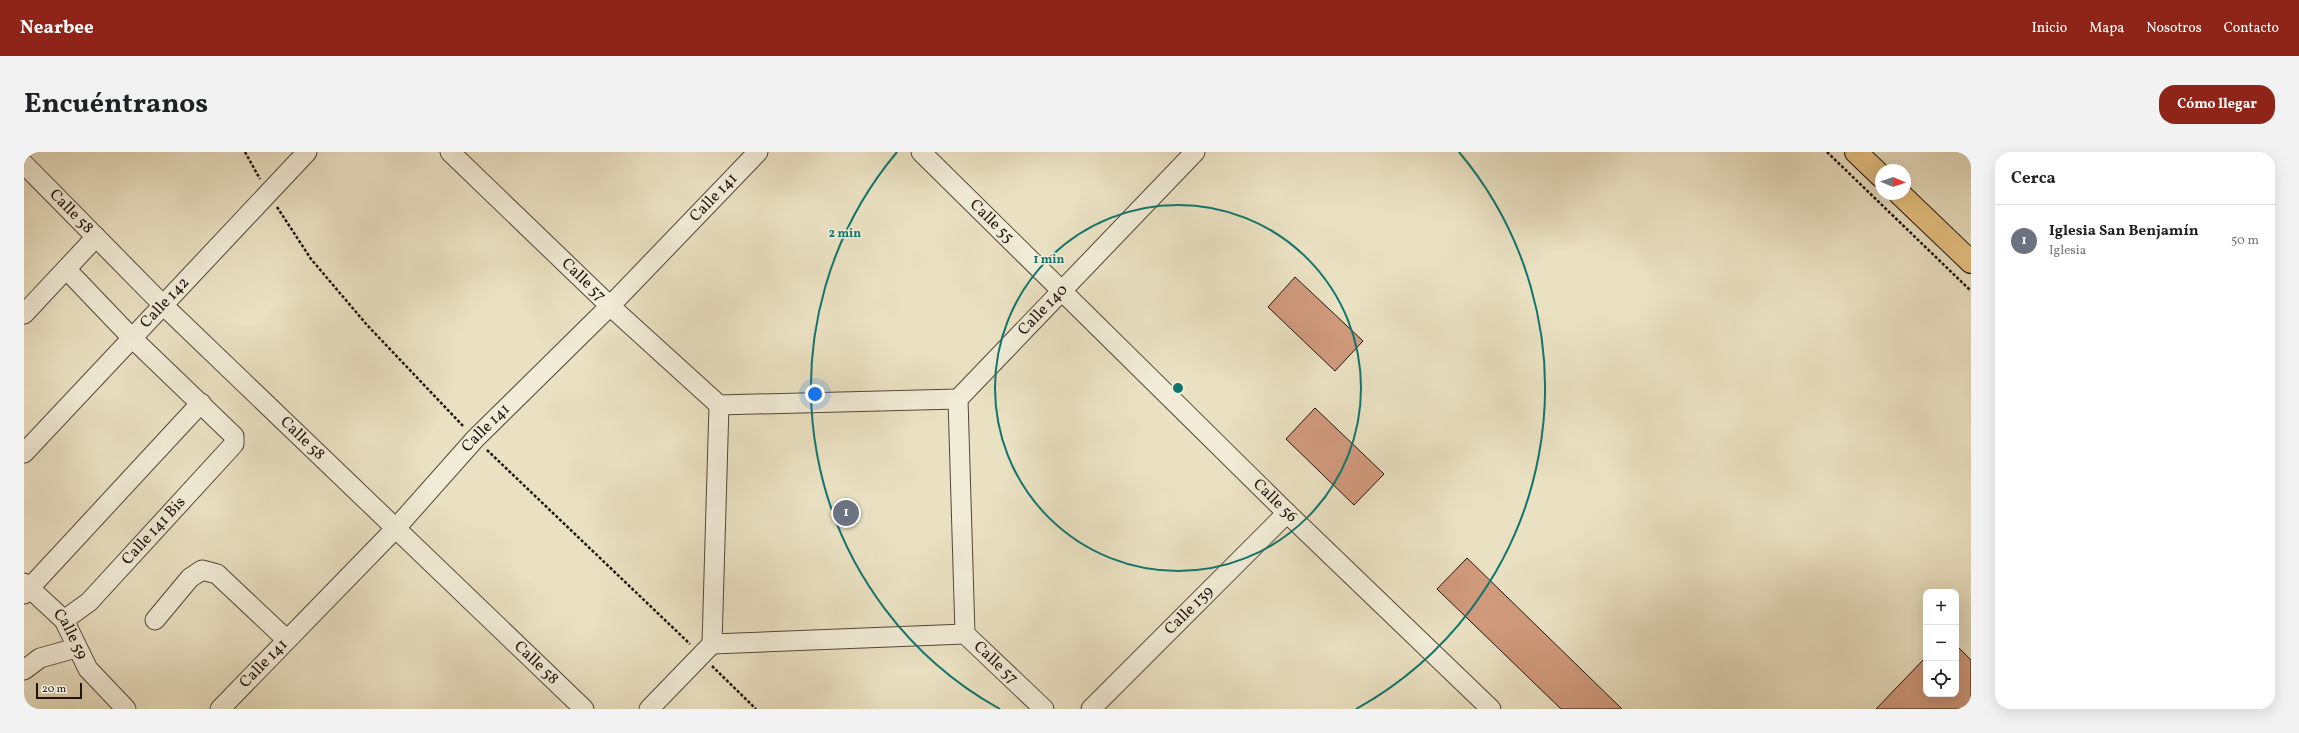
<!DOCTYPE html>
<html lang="es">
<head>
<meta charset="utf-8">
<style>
	:root { --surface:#fff; --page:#f2f2f2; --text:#202124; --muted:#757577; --line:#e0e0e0; --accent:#8f2418 }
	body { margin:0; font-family:Vollkorn,serif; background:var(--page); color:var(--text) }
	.controls { position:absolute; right:12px; bottom:12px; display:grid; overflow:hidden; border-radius:8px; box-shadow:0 4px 16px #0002 }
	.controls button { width:36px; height:36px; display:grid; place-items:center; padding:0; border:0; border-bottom:1px solid var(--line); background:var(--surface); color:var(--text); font:20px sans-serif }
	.compass { position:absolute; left:1851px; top:12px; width:36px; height:36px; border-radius:50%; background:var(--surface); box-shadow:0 4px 16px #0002; rotate:92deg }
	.scale { position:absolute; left:12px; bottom:10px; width:46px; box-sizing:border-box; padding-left:4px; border:2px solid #21120b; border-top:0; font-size:11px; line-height:14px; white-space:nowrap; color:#21120b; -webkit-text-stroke:3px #f1ecd7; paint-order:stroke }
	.you { position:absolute; left:791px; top:242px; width:14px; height:14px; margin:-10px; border:3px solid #fff; border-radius:50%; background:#1a73e8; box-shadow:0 0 0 6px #1a73e833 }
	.badge { display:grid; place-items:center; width:26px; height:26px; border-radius:50%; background:var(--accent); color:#fff; font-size:13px; font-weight:700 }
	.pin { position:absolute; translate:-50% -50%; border:2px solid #fff; box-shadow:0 1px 4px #0006 }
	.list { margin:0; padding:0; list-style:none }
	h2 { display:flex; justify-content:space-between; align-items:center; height:52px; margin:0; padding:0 16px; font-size:17px }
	h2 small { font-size:13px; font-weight:400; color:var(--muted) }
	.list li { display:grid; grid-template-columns:26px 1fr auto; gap:12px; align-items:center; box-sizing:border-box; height:72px; padding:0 16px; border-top:1px solid var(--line) }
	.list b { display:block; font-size:15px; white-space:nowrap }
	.list p { margin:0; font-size:13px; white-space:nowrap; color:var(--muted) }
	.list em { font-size:13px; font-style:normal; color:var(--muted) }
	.icon { flex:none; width:22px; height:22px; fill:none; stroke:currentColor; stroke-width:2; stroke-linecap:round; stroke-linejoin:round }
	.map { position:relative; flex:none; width:1947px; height:557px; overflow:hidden; border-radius:16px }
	header { display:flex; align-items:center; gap:24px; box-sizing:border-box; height:56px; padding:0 20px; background:var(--accent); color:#fff }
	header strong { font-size:19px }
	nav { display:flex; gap:22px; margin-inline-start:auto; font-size:14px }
	.intro { display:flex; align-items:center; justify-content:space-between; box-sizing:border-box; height:96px; padding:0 24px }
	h1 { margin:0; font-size:28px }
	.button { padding:10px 18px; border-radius:16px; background:var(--accent); color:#fff; font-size:14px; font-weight:700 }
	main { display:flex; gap:24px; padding:0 24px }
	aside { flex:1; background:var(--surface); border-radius:16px; box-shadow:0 4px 16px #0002 }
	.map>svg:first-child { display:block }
</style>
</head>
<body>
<header>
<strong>Nearbee</strong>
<nav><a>Inicio</a><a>Mapa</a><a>Nosotros</a><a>Contacto</a></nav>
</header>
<div class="intro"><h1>Encuéntranos</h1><a class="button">Cómo llegar</a></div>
<main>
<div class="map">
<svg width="1947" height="557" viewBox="0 0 1947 557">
	<rect width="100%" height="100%" fill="#eae1c2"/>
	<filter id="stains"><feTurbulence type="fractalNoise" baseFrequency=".005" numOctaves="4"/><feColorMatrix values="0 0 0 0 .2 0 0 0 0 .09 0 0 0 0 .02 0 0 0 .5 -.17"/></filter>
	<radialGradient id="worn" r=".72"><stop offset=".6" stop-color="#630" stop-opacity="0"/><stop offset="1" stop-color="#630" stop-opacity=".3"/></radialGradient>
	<g fill="#d19a7d" stroke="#21120b">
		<path d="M1271 125 1339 189 1311 219 1244 155Z"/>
		<path d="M1291 256 1360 322 1330 353 1262 287Z"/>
		<path d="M1443 406 1598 557H1537L1413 437Z"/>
		<path d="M1932 493 1947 508V557H1852L1902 505V542H1932Z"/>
	</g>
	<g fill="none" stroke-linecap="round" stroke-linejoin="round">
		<defs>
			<g id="minor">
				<path id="s1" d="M426 0 586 154 695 253"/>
				<path id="s2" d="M897 0 1263 361 1467 557"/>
				<path id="s3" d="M0 12 139 153 560 557"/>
				<path d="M0 162 72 85"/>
				<path id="s4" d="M934 247 1171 0"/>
				<path d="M934 247 941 482"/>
				<path id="s5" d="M0 301 283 0"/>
				<path id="s6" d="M0 431 40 468 64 517 102 557"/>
				<path d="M0 442 177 251"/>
				<path id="s7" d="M40 468 65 450 210 292V284L108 186 42 117"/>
				<path d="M131 468 166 426 178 418 193 422 262 487"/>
				<path id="s8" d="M941 482 1020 557"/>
				<path d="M688 492 695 253 934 247"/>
				<path d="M688 492 941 482"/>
				<path d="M0 518 16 506 52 496"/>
				<path id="s9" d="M196 557 372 376 451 287 586 154 734 0"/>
				<path d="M625 557 688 492"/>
				<path id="s10" d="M1067 557 1263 361"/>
			</g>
			<g id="major">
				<path d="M1832 0 1857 24"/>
				<path d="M1876 42 1947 110"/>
			</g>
		</defs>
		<use href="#minor" stroke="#534639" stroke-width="21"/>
		<use href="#major" stroke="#21120b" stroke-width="24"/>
		<g stroke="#21120b" stroke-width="2.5" stroke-dasharray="3 2" stroke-linecap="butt">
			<path d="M221 0 236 27"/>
			<path d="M1803 0 1947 139"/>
			<path d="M253 55 287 107 343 173 440 275"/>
			<path d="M463 298 666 492"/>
			<path d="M688 514 732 557"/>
		</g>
		<use href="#minor" stroke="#f1ecd7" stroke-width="19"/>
		<use href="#major" stroke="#e5c081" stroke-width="22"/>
	</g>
	<g fill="none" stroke="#0f766e" stroke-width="2">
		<circle cx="1154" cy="236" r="183"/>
		<path d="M976 557A367 367 0 0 1 873 0M1435 0A367 367 0 0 1 1332 557"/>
	</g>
	<g text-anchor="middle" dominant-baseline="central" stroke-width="3.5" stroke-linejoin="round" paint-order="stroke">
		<g font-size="16" fill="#21120b" stroke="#f1ecd7">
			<text stroke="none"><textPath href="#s9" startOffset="711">Calle 141</textPath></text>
			<text stroke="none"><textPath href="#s3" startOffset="67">Calle 58</textPath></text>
			<text stroke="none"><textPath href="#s2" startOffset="99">Calle 55</textPath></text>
			<text stroke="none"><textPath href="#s1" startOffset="185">Calle 57</textPath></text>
			<text stroke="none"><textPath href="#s5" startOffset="206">Calle 142</textPath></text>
			<text stroke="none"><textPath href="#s4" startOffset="123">Calle 140</textPath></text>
			<text stroke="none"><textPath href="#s9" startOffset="387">Calle 141</textPath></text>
			<text stroke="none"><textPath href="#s3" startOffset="391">Calle 58</textPath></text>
			<text stroke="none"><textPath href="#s2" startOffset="497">Calle 56</textPath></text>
			<text stroke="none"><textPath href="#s7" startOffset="127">Calle 141 Bis</textPath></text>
			<text stroke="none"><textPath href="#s10" startOffset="139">Calle 139</textPath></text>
			<text stroke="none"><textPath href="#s6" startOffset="70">Calle 59</textPath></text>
			<text stroke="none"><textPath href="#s9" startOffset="63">Calle 141</textPath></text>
			<text stroke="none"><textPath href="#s3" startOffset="715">Calle 58</textPath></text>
			<text stroke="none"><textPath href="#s8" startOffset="42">Calle 57</textPath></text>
		</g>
	</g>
	<circle cx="1154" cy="236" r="6" fill="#0f766e" stroke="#f1ecd7" stroke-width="2"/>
	<g font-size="12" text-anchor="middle" font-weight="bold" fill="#0f766e" stroke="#f1ecd7" stroke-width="3.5" stroke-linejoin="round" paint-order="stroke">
		<text x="821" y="85">2 min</text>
		<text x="1025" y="111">1 min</text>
	</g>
	<rect width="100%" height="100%" filter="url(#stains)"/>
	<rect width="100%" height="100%" fill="url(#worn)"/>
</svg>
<div class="controls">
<button>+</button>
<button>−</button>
<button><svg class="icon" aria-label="locate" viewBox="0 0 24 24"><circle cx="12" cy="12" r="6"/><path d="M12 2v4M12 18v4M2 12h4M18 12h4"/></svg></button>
</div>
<svg class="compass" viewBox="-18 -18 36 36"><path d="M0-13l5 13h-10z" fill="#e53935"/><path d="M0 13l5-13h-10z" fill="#757577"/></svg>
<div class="scale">20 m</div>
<div class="you"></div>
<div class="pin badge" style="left:822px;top:361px;background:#6b7280">1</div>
</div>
<aside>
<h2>Cerca<small></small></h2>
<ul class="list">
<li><span class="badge" style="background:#6b7280">1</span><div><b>Iglesia San Benjamín</b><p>Iglesia</p></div><em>50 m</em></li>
</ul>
</aside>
</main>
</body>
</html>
